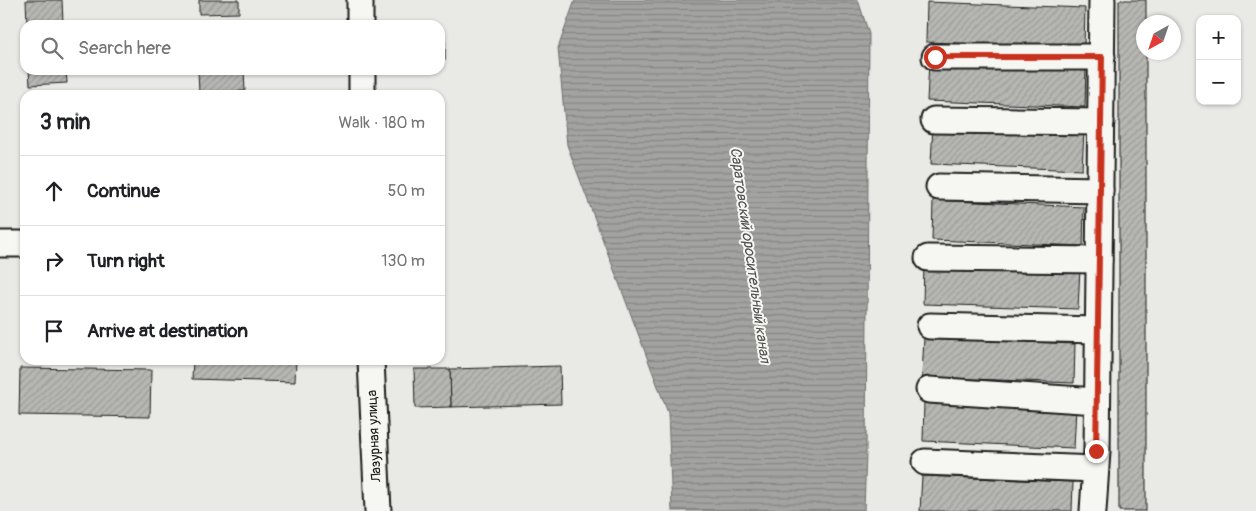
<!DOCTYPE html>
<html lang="en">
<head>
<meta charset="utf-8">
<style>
	:root { --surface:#fff; --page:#f6f6f6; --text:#202124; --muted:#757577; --line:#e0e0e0 }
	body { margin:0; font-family:Pangolin,sans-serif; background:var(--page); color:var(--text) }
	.controls { position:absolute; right:15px; top:15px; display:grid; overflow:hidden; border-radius:10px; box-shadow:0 1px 4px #0004 }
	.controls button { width:45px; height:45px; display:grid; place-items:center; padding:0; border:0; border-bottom:1px solid var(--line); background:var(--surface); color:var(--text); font:25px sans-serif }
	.compass { position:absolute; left:1136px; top:15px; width:45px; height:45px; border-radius:50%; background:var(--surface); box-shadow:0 1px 4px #0004; rotate:220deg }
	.stop { position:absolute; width:15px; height:15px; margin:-11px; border:4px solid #c8321e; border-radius:50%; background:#fff }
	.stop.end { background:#c8321e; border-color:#fff; box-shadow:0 1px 5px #0008 }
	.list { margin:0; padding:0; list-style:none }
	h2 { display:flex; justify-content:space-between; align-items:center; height:65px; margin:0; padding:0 20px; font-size:21px }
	h2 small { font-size:16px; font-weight:400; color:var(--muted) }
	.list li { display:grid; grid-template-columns:32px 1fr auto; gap:15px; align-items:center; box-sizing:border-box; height:70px; padding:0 20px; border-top:1px solid var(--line) }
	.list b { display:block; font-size:19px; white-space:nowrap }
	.list em { font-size:16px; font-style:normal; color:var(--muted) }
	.icon { flex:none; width:28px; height:28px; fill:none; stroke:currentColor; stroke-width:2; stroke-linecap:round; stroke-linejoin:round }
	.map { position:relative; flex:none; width:1256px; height:511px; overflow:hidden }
	.search { position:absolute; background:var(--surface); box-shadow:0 1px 4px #0004; left:20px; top:20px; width:425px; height:55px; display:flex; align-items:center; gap:12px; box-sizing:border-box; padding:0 18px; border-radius:15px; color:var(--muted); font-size:19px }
	.panel { position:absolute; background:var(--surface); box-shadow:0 1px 4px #0004; left:20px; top:90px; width:425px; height:275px; border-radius:15px }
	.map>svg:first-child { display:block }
</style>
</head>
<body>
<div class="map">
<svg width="1256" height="511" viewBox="0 0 1256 511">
	<defs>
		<pattern id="water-rules" width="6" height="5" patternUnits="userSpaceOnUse" patternTransform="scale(1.25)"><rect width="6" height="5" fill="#a3a3a1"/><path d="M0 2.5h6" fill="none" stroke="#848482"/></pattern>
		<pattern id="building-hatch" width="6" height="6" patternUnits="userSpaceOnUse" patternTransform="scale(1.25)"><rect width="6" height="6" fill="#b6b6b3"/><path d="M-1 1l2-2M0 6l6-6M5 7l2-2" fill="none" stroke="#9c9c99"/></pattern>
	</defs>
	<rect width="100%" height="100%" fill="#e9e9e5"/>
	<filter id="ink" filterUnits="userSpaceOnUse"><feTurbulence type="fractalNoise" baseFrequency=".02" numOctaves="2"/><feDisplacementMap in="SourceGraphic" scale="10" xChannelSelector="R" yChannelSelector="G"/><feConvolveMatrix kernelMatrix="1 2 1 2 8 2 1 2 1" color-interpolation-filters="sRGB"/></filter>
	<g filter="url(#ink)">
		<path fill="url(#water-rules)" stroke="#6d6d6c" d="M575 0H858L869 34 866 453 864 511H672L668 413 567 145 558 48Z"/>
		<g fill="url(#building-hatch)" stroke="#1c1c1c">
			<path d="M26 0H62L63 23 27 24Z"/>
			<path d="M199 0H239V13L199 14Z"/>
			<path d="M1119 0H1146V22H1144V52H1146V511H1119Z"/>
			<path d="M927 2 1085 8 1084 48 926 42Z"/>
			<rect x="440" y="41" width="5" height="19"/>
			<path d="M929 61 1086 67 1085 107 927 101Z"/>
			<path d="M29 70H66L67 83 30 85Z"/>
			<path d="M198 70H244L245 91 199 93Z"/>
			<path d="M933 124 1084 131 1082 170 931 164Z"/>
			<path d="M933 200 1084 207 1083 246 932 240Z"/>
			<path d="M924 263 1080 268 1078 309 923 304Z"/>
			<path d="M924 337 1075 344 1074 383 922 377Z"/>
			<path d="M193 360H296L295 382 192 379Z"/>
			<path d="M560 366 561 404 451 407 450 369Z"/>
			<path d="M20 368 151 370 150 417 19 415Z"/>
			<path d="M414 369H450L451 407 415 408Z"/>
			<path d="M924 402 1076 408 1074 448 923 441Z"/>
			<path d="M922 476 1073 482 1072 511H920Z"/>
		</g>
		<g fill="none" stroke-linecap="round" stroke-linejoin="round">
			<defs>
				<g id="minor">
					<path d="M360 0V25"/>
					<path d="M935 57H1102"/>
					<path d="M362 70V95"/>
					<path d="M934 120 1101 122"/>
					<path d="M939 187 1100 190"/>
					<path d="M0 244H25"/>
					<path d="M928 258 1099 260"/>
					<path d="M930 326 1098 330"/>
					<path d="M371 360 378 511"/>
					<path d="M929 390 1097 401"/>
					<path d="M925 462 1095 469"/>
					<path d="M1093 511 1097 451 1102 0"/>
				</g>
			</defs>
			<use href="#minor" stroke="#1c1c1c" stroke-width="29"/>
			<use href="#minor" stroke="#f6f6f2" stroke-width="25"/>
		</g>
	</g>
	<g fill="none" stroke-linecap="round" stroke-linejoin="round" filter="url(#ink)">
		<path stroke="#c8321e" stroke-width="6" d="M935 57H1102L1096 451"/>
	</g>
	<g text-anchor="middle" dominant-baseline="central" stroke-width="4" stroke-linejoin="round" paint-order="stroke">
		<g font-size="14" fill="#1c1c1c" stroke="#f6f6f2">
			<text transform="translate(374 436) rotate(-93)">Лазурная улица</text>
		</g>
		<g font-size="15" font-style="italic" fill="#525251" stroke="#f6f6f2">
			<text transform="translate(750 255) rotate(82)">Саратовский оросительный канал</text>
		</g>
	</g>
</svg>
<div class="controls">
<button>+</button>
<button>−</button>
</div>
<svg class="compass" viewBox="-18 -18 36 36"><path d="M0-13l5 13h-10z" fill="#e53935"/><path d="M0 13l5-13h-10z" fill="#757577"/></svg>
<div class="stop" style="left:935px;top:57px"></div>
<div class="stop end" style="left:1096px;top:451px"></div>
<div class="search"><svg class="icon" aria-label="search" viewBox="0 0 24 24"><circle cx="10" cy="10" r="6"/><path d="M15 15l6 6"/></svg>Search here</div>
<section class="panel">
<h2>3 min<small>Walk · 180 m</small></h2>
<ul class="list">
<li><svg class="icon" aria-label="ahead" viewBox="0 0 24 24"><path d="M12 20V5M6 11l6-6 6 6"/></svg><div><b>Continue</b></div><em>50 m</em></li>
<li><svg class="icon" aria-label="right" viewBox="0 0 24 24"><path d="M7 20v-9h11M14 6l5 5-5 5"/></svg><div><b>Turn right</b></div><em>130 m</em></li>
<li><svg class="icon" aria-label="arrive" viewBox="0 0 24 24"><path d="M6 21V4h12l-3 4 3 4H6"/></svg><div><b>Arrive at destination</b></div></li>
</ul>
</section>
</div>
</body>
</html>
